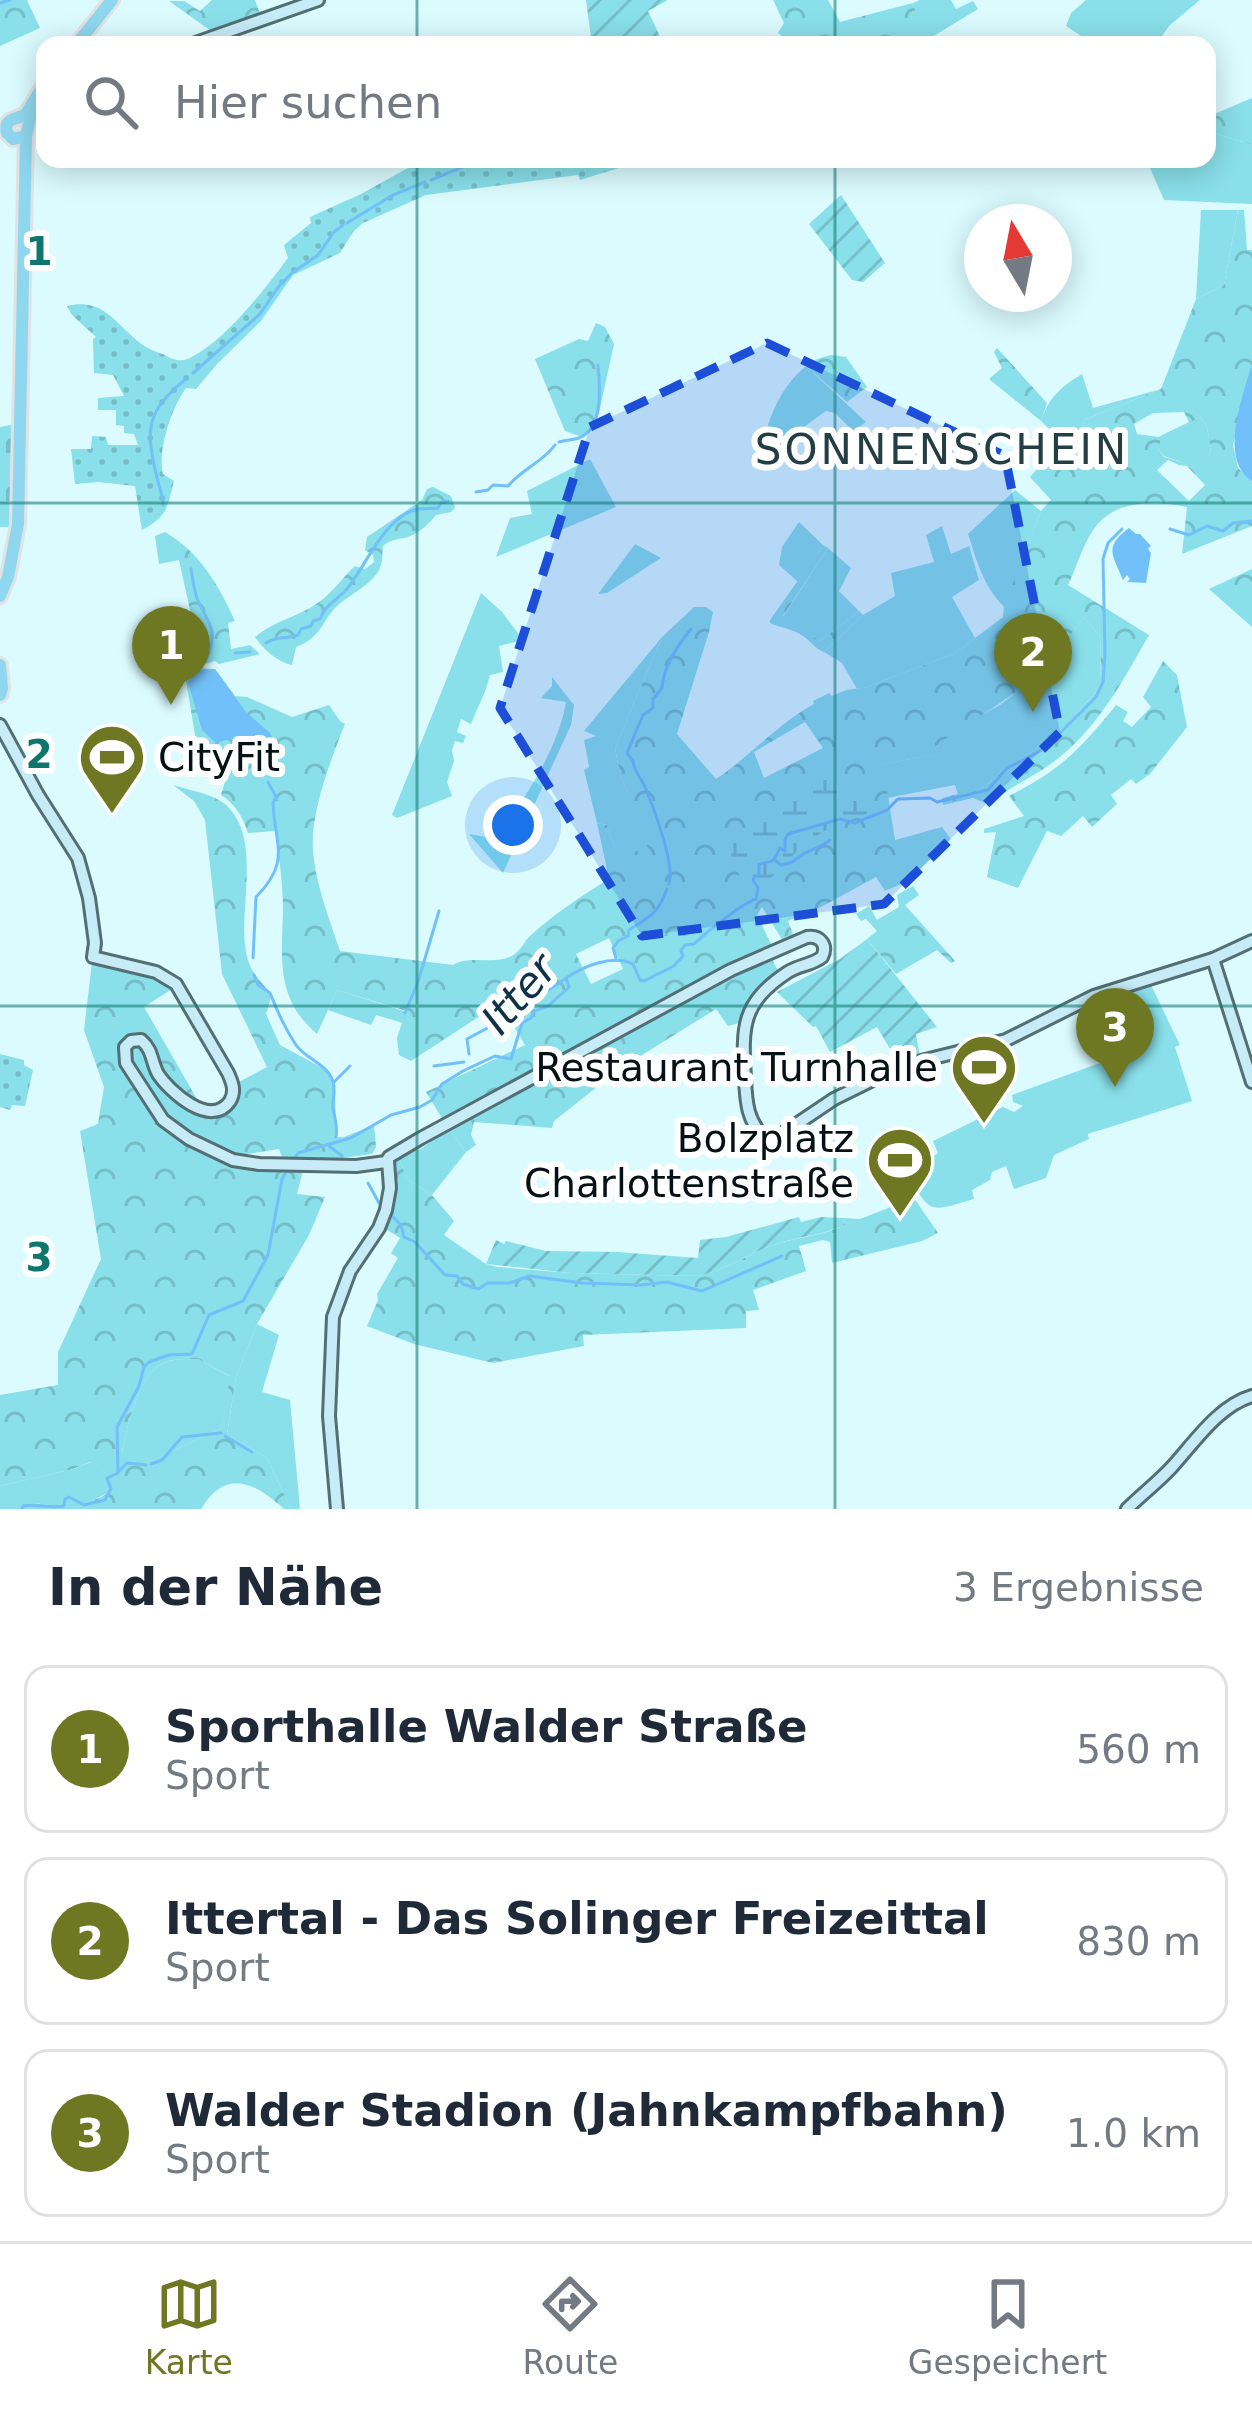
<!DOCTYPE html>
<html lang="de">
<head>
<meta charset="utf-8">
<style>
	:root { --surface:#fff; --page:#f2f2f3; --text:#1f2937; --muted:#747a83; --line:#e0e1e3; --accent:#6e7721 }
	body { margin:0; font-family:"DejaVu Sans",sans-serif; background:var(--page); color:var(--text) }
	.compass { position:absolute; left:964px; top:204px; width:108px; height:108px; border-radius:50%; background:var(--surface); box-shadow:0 6px 30px #0003; rotate:350deg }
	.you { position:absolute; left:513px; top:825px; width:42px; height:42px; margin:-30px; border:9px solid #fff; border-radius:50%; background:#1a73e8; box-shadow:0 0 0 18px #1a73e833 }
	.badge { display:grid; place-items:center; width:78px; height:78px; border-radius:50%; background:var(--accent); color:#fff; font-size:39px; font-weight:700 }
	.pin { position:absolute; translate:-50% -99px; filter:drop-shadow(0 3px 6px #0008) }
	.pin::after { content:''; position:absolute; top:63px; width:42px; height:36px; background:inherit; clip-path:polygon(0 0,100% 0,50% 100%) }
	.list { margin:0; padding:0; list-style:none }
	h2 { display:flex; justify-content:space-between; align-items:center; height:156px; margin:0; padding:0 48px; font-size:51px }
	h2 small { font-size:39px; font-weight:400; color:var(--muted) }
	.list li { display:grid; grid-template-columns:78px 1fr auto; gap:36px; align-items:center; box-sizing:border-box; height:168px; margin:0 24px 24px; padding:0 24px; border:3px solid var(--line); border-radius:24px }
	.list b { display:block; font-size:45px; white-space:nowrap }
	.list p { margin:0; font-size:39px; white-space:nowrap; color:var(--muted) }
	.list em { font-size:39px; font-style:normal; color:var(--muted) }
	.icon { flex:none; width:66px; height:66px; fill:none; stroke:currentColor; stroke-width:2; stroke-linecap:round; stroke-linejoin:round }
	.map { position:relative; flex:none; width:1252px; height:1509px; overflow:hidden }
	.search { position:absolute; background:var(--surface); box-shadow:0 6px 30px #0003; left:36px; right:36px; top:36px; height:132px; display:flex; align-items:center; gap:30px; box-sizing:border-box; padding:0 42px; border-radius:24px; color:var(--muted); font-size:45px }
	.sheet { height:732px; background:var(--surface) }
	nav { display:flex; justify-content:space-around; align-items:center; box-sizing:border-box; height:168px; border-top:3px solid var(--line); background:var(--surface); font-size:33px; color:var(--muted) }
	nav a { display:grid; justify-items:center; gap:6px }
	nav .on { color:var(--accent) }
	.map>svg:first-child { display:block }
</style>
</head>
<body>
<div class="map">
<svg width="1252" height="1509" viewBox="0 0 1252 1509">
	<defs>
		<pattern id="forest-crowns" width="20" height="18" patternUnits="userSpaceOnUse" patternTransform="scale(3)"><rect width="20" height="18" fill="#89dfea"/><path d="M2 6a3 3 0 1 1 6 0M12 15a3 3 0 1 1 6 0" fill="none" stroke="#75bec8"/></pattern>
		<pattern id="wetland-marsh" width="20" height="14" patternUnits="userSpaceOnUse" patternTransform="scale(3)"><rect width="20" height="14" fill="#89dfea"/><path d="M1 5h8M5 5V1M11 12h8M15 12V8" fill="none" stroke="#75bec8"/></pattern>
		<pattern id="cemetery-stones" width="16" height="16" patternUnits="userSpaceOnUse" patternTransform="scale(3)"><rect width="16" height="16" fill="#89dfea"/><path d="M2 7V4a2 2 0 0 1 4 0v3zM10 15v-3a2 2 0 0 1 4 0v3z" fill="#75bec8"/></pattern>
		<pattern id="park-dots" width="8" height="8" patternUnits="userSpaceOnUse" patternTransform="scale(3)"><rect width="8" height="8" fill="#89dfea"/><path d="M2 2h.1M6 6h.1" fill="none" stroke="#75bec8" stroke-width="1.8" stroke-linecap="round"/></pattern>
		<pattern id="garden-furrows" width="10" height="10" patternUnits="userSpaceOnUse" patternTransform="scale(3)"><rect width="10" height="10" fill="#89dfea"/><path d="M-1 1l2-2M0 10L10 0M9 11l2-2" fill="none" stroke="#75bec8"/></pattern>
	</defs>
	<rect width="100%" height="100%" fill="#dbfbff"/>
	<g fill="#89dfea">
		<path d="M920 0H951L956 9 973 1 978 9 919 45H888L920 27 913 3Z"/>
		<path d="M1086 0H1200L1170 25 1155 45H1095L1066 26 1071 13Z"/>
		<path d="M1207 131 1252 145V204L1164 200 1146 159H1207Z"/>
		<path d="M1201 210H1238L1224 285 1196 299Z"/>
		<path d="M806 366 866 422 853 431 835 413 826 411 757 461C768 424 775 392 806 366Z"/>
		<path d="M1082 374 1093 408 1161 389 1084 420 1077 468 1037 469 1048 456 1040 450 1054 433 1041 421C1049 397 1061 387 1082 374Z"/>
		<path d="M1200 417 1207 426 1211 453 1198 468 1164 456 1158 449 1160 439Z"/>
		<path d="M590 459 616 507 496 557 510 518 532 514 527 491Z"/>
		<path d="M1015 490 1041 511 1004 607C983 585 977 562 968 534Z"/>
		<path d="M799 522 823 545 798 582 779 565 782 547Z"/>
		<path d="M942 526 951 554 969 546 979 580 952 597 975 638 955 653 867 687 857 689 842 663 824 652 863 615 895 596 891 573 934 562 926 535Z"/>
		<path d="M635 544 661 558 607 593 598 594Z"/>
		<path d="M828 548 851 568 839 591 859 611 820 641 783 617Z"/>
		<path d="M481 593 502 612 523 640 499 646 503 672 490 675C486 693 478 706 471 724L461 719 457 732 466 736 463 743 455 741 452 750 454 761 447 782 452 796 397 818 392 815Z"/>
		<path d="M1084 618 1100 636 1101 681 1095 693 1067 725 1042 746 1005 768 985 787 958 795 955 785 887 798 882 764 933 755V747L974 719 1000 705 1064 654 1059 649Z"/>
		<path d="M662 637 615 748 620 774 649 848 618 858 607 825 597 823 584 770 589 767 584 740 596 736 584 731Z"/>
		<path d="M552 677 574 705 571 725 503 873 469 834 498 839C525 795 557 753 566 702L541 698 552 686Z"/>
		<path d="M1150 983 1180 1045 1175 1047 1192 1101 1088 1134 1089 1139 1054 1155 1046 1178 1014 1189 1006 1166 992 1172 990 1180 972 1190 974 1199C929 1212 932 1215 907 1175L938 1153 933 1141 1003 1107 1014 1112 1023 1106 1013 1102 1012 1095 1100 1063 1079 1008Z"/>
		<path d="M337 990 407 1012 403 1023 376 1015 371 1025 328 1010Z"/>
		<path d="M449 1128 466 1152 432 1195 407 1179 398 1156 421 1149Z"/>
		<path d="M257 1324 279 1335 262 1392 290 1400 300 1509H291L267 1458 227 1434 236 1377Z"/>
		<path d="M198 1359 231 1377 222 1428 151 1461 124 1457 122 1453C126 1430 138 1378 160 1365 171 1358 186 1359 198 1359Z"/>
		<path d="M91 1462 107 1474 109 1492 90 1502 64 1503 60 1506 33 1503 24 1505 23 1509H0V1486L73 1469Z"/>
	</g>
	<g fill="url(#forest-crowns)" fill-rule="evenodd">
		<path d="M0 0H27L40 28 0 46Z"/>
		<path d="M212 0H255L261 16 214 33 169 1H184L200 11Z"/>
		<path d="M773 0H828L840 22 913 3 921 27 888 45H794L778 33 784 23Z"/>
		<path d="M1252 98V145L1207 131V117Z"/>
		<path d="M1238 210H1244L1247 250H1252V364L1233 445 1238 468 1252 481V526L1182 554 1187 507C1158 501 1118 499 1097 525 1084 540 1077 567 1068 585L1149 635C1122 682 1097 730 1052 763 1032 778 1008 788 987 804L973 798 943 805 942 798 985 787 1005 768 1042 746 1067 725 1095 693 1101 681 1100 636 1084 618 1060 648 1065 654C1025 690 978 716 934 747V755L883 764 895 840 942 827 951 839 908 881 885 891 876 877 821 907 788 921 794 937 783 941 762 907 757 915 772 946 725 966 443 1120 426 1092 525 1045 500 1003 411 1061 399 1055 397 1038 406 1011 337 990 317 1034C275 998 282 959 283 909 283 885 279 855 275 831L248 833C243 817 235 804 221 795L229 768 199 759 186 681 197 668 215 669 235 696 247 697 292 717 329 705 340 721 345 724C331 759 310 813 313 851 316 886 329 918 340 951L453 965C472 953 501 969 518 951 523 947 525 940 530 936 554 914 581 896 609 879L597 823 607 825 618 857 648 848 620 774 615 748 662 637 694 607H706L713 612 709 632 677 734 716 779C751 756 777 724 814 704L813 701 829 693 832 696 846 690 867 687 955 653 1003 617 1004 605 1041 511 1051 500 1030 477 1037 469 1077 468 1067 448 1082 433 1084 420 1161 389 1196 299 1224 285ZM1184 412 1189 422 1158 437 1137 434 1134 424 1153 413ZM1200 417 1207 426 1211 453 1198 467 1164 457 1158 449 1161 439ZM1168 460 1179 465 1187 466 1205 485 1189 501 1157 470ZM805 722 823 748 764 778 754 752ZM609 938 623 969 591 984 576 954Z"/>
		<path d="M596 323 605 327 614 344 599 413 593 429 582 437 565 431 535 359 579 339 588 341Z"/>
		<path d="M997 348 1047 403 1041 421 989 379 1002 368 994 352Z"/>
		<path d="M831 355 846 357 867 387 847 402 806 366 817 359Z"/>
		<path d="M433 487 451 496 455 508 451 512 436 515C429 524 419 533 408 537 397 540 393 538 383 546 382 552 383 559 381 565 376 583 350 594 337 606 322 621 321 638 296 647L292 665C276 661 264 650 255 637 271 623 292 618 310 608 332 595 338 582 355 566L365 569 374 562 373 555 365 550 367 537 422 500 427 489Z"/>
		<path d="M165 532C200 552 219 586 235 621L228 623 231 649 250 645 260 654 219 664 215 661 192 668 197 642 179 560 159 564 155 536Z"/>
		<path d="M823 545 828 548 783 616 820 641 859 611 863 615 824 652C814 648 812 642 803 636 794 629 781 628 770 623V620Z"/>
		<path d="M1252 569V627L1209 589Z"/>
		<path d="M1163 661 1177 675 1187 727 1150 774 1136 784 1131 779 1111 795 1117 804 1092 827 1083 816 1061 836 1047 831 1018 888 987 877 996 832 984 833V829L1024 816 1009 796C1060 770 1080 750 1116 705L1128 712 1123 721 1132 727 1151 707 1143 697Z"/>
		<path d="M173 785C189 790 214 794 226 805 266 842 233 922 249 963 254 976 263 984 272 994L266 1014 280 1045 328 1071 335 1087 336 1137H344L374 1125 376 1147 372 1154 327 1160 283 1159 279 1149 236 1156 207 1144 170 1121 131 1065 128 1050 138 1044 143 1046 185 1103 220 1113 237 1083 267 1067 222 974 205 820 194 801Z"/>
		<path d="M913 886 919 895 905 905 955 961 951 963 937 950 896 974 867 939 877 931 866 919 861 921 856 914 869 906 877 920 899 907 897 895Z"/>
		<path d="M771 957 779 973 746 1005 739 1023 728 1026 716 1009 621 1068 554 1121 552 1128 474 1122 471 1135 476 1145 466 1152 449 1128 738 972Z"/>
		<path d="M92 962 161 979 172 989 144 1007 201 1106 163 1074 149 1039C133 1032 118 1040 119 1058L159 1123 184 1140 225 1163 249 1168 303 1171 297 1194 325 1197 309 1235 257 1324 236 1377 227 1434 267 1458 291 1509H284C255 1483 226 1467 201 1509H23L24 1505 33 1503 60 1506 70 1496C87 1500 93 1504 109 1492L105 1480 107 1474 90 1462 73 1469 0 1486V1395L58 1385V1352L101 1259 80 1131 98 1124 104 1087 84 1030ZM198 1359 230 1376 222 1428 151 1461 124 1456 122 1453C126 1430 138 1378 160 1365 170 1358 186 1359 198 1359Z"/>
		<path d="M398 1156 407 1179 432 1195 454 1221 444 1235 486 1264 497 1267 571 1273 697 1276C726 1271 750 1252 779 1243 801 1237 824 1235 845 1225L844 1218 860 1219 914 1198 938 1233 922 1241 832 1263 830 1242 823 1240 799 1246 806 1271 753 1290 759 1310 746 1311V1328L583 1335 584 1346 493 1363 414 1344 367 1326 378 1300 377 1294 398 1258 391 1253 400 1238 384 1228 394 1200 393 1159Z"/>
	</g>
	<path fill="url(#wetland-marsh)" d="M834 771 853 781 876 809C858 819 838 823 821 833 798 848 781 866 764 887L742 882 727 845 758 817Z"/>
	<path fill="url(#cemetery-stones)" d="M15 424 12 527H0V427Z"/>
	<g fill="url(#park-dots)">
		<path d="M424 159H630L632 164 580 180 578 175 426 195 363 223 353 232 340 253 293 275 261 321 218 363 196 389 186 388C172 407 157 450 163 474L174 481C167 508 168 516 142 530L135 486 98 482 75 484 71 449H91L92 436 106 437 108 445H138L134 434 124 433V426L116 425V410H98V398L124 396 113 375 94 373 93 339 96 337 72 315 67 306C106 296 118 329 146 347 147 348 161 354 163 354 172 359 179 363 190 358 225 341 264 290 288 258L284 245 311 223 310 217 361 194Z"/>
		<path d="M0 1054 24 1060V1065L33 1070 25 1106 12 1105 10 1110 0 1107Z"/>
	</g>
	<g fill="url(#garden-furrows)">
		<path d="M586 0H668L648 11 664 45H592Z"/>
		<path d="M841 195 885 263 863 282 852 280 809 224Z"/>
		<path d="M867 939 937 1027 916 1034 920 1056 898 1062 877 1027 830 1052 816 1026 813 1027 777 992 840 959Z"/>
		<path d="M799 1217 801 1222 821 1217 844 1218 845 1225C824 1235 801 1236 779 1243 750 1252 726 1271 697 1276L571 1273 486 1264 496 1240 504 1244 506 1241 546 1251 617 1252 698 1258 700 1240 726 1237Z"/>
	</g>
	<g fill="#71c0f9">
		<path d="M1252 364V481C1218 459 1243 396 1252 364Z"/>
		<path d="M1129 528 1136 534H1140L1151 546 1148 549 1151 553 1146 583 1127 582 1130 579 1127 575 1123 580C1113 555 1103 547 1129 528Z"/>
		<path d="M215 669 246 712 269 732 282 752 264 764 232 738 216 743 202 730 188 682 199 670Z"/>
	</g>
	<g fill="none" stroke-linecap="round" stroke-linejoin="round">
		<g stroke="#71c0f9" stroke-width="3">
			<path d="M0 3 10 0"/>
			<path d="M431 180 482 159"/>
			<path d="M347 223 393 195 425 182"/>
			<path d="M193 373 260 314 279 286 292 273 318 255 334 232 343 225"/>
			<path d="M559 442C566 440 573 440 579 438 604 427 600 387 598 365"/>
			<path d="M476 492 488 490 493 485 508 486C522 469 543 462 555 445"/>
			<path d="M163 505C163 495 159 487 157 478 145 427 146 412 187 378"/>
			<path d="M1170 529 1189 535 1207 526 1223 531 1233 523 1252 521"/>
			<path d="M191 569C193 580 194 591 198 601 210 626 219 631 206 659"/>
			<path d="M266 643C276 636 287 639 298 635L301 629 311 626 313 621 320 619C325 605 337 600 346 590 366 567 384 516 418 509 425 508 431 509 438 508L441 503 448 501"/>
			<path d="M235 653 250 652"/>
			<path d="M776 861 781 865C795 864 797 856 809 851 817 847 823 846 830 840"/>
			<path d="M669 884C675 864 654 808 645 787 640 776 634 772 633 761L627 753 643 715 653 708V699L662 688C663 667 678 645 691 629"/>
			<path d="M253 958 256 897C291 862 275 846 273 803L276 797 268 782"/>
			<path d="M616 958 613 948 618 941 628 936 629 930C649 917 658 914 667 889"/>
			<path d="M254 975 258 985 270 993C278 1012 284 1027 296 1045 305 1058 326 1064 332 1079 337 1088 332 1098 333 1108 335 1120 338 1125 336 1137"/>
			<path d="M405 1013 418 982 439 911"/>
			<path d="M469 1054 467 1039 508 1017 565 979"/>
			<path d="M434 1066 464 1062"/>
			<path d="M334 1082 350 1066"/>
			<path d="M329 1146 342 1156"/>
			<path d="M292 1162 298 1153 351 1138 391 1115 420 1107 432 1100 442 1084 463 1071 495 1056 511 1059 522 1023 531 1018 534 1011 548 1006 567 989 569 987 566 978C584 966 613 954 633 964L640 980 644 981 674 966 683 956 681 950 685 945 694 944C707 932 741 904 756 899L758 888 753 880 755 876 759 875V864C775 861 773 862 780 848L785 851V839L788 834 840 819 855 823 887 810 898 799 930 798 937 802 988 790 1007 768 1044 749 1096 697 1103 682 1105 655 1103 559 1108 543 1122 529"/>
			<path d="M368 1183 379 1203"/>
			<path d="M392 1216 401 1225 404 1237 415 1242 445 1275 457 1276 463 1284 478 1289 488 1283H510L529 1276 582 1283 641 1285 667 1282 702 1291 782 1256"/>
			<path d="M225 1436 252 1452"/>
			<path d="M151 1464 162 1460 182 1437 221 1433"/>
			<path d="M118 1472 127 1463 146 1465"/>
			<path d="M22 1509 23 1506C37 1503 51 1509 64 1506L65 1499 69 1497 84 1505 105 1500 111 1489 107 1478 118 1473 117 1427 139 1386 144 1367 149 1362 169 1355 192 1354 209 1315 243 1301 268 1255 282 1179 287 1170"/>
		</g>
		<defs>
			<g id="secondary">
				<path d="M190 45 318 0"/>
				<path d="M0 725 38 795 78 858 89 898 95 943 93 957 156 972 176 984 228 1073C232 1082 236 1091 230 1101 211 1129 170 1092 158 1074 151 1061 153 1050 141 1040L131 1041 125 1047 126 1063 163 1120 189 1139 233 1160 259 1164 356 1166 386 1162 389 1157 421 1138 731 970 807 937C820 935 828 945 822 957 812 965 799 965 788 972 741 1003 742 1027 745 1078 746 1102 747 1122 766 1139L779 1136 834 1099 901 1066 1006 1040 1094 996 1213 959 1252 941"/>
				<path d="M1213 959 1252 1082"/>
				<path d="M337 1509 329 1416 333 1317 350 1271 379 1228 386 1210 390 1188 388 1161"/>
				<path d="M1127 1509C1141 1495 1157 1483 1171 1468 1194 1443 1218 1406 1252 1396"/>
			</g>
			<g id="primary">
				<path d="M76 45 112 0"/>
				<path d="M26 136 13 139 7 133C3 117 17 120 26 114L45 83"/>
				<path d="M0 596 8 577 18 524 26 136 34 102"/>
				<path d="M0 665 2 688 0 695"/>
			</g>
		</defs>
		<use href="#secondary" stroke="#536f73" stroke-width="16"/>
		<use href="#primary" stroke="#e1e2e3" stroke-width="18"/>
		<use href="#secondary" stroke="#c7ebf7" stroke-width="10"/>
		<use href="#primary" stroke="#8fd7ef" stroke-width="12"/>
	</g>
	<path fill="#1d4ed8" fill-opacity="0.2" stroke="#1d4ed8" stroke-width="9" stroke-dasharray="24 15" stroke-linejoin="round" d="M767 343 1005 456 1060 732 884 904 642 936 500 708 590 427Z"/>
	<path fill="none" stroke="#0f766e" stroke-width="3" stroke-opacity="0.55" d="M417 0V45M835 0V45M417 159V1509M835 159V1509M0 503H1252M0 1006H1252"/>
	<defs>
		<symbol id="stadium-pin" viewBox="-11 -11 22 30"><path d="M0 17L-7.5 6A9.5 9.5 0 1 1 7.5 6Z" fill="#6e7721" stroke="#fff"/><path d="M0-5a6.5 5 0 1 0 0 10a6.5 5 0 1 0 0-10ZM-3.5-1.8h7v3.6h-7Z" fill="#fff"/></symbol>
	</defs>
	<g fill-rule="evenodd">
		<use href="#stadium-pin" x="74" y="719" width="76" height="104"/>
		<use href="#stadium-pin" x="946" y="1029" width="76" height="104"/>
		<use href="#stadium-pin" x="862" y="1122" width="76" height="104"/>
	</g>
	<g text-anchor="middle" dominant-baseline="central" stroke-width="12" stroke-linejoin="round" paint-order="stroke">
		<g font-size="39" fill="#061113" stroke="#fff" text-anchor="end">
			<text x="158" y="757" text-anchor="start">CityFit</text>
			<text x="938" y="1067">Restaurant Turnhalle</text>
			<text x="854" y="1138">Bolzplatz<tspan x="854" dy="45">Charlottenstraße</tspan></text>
		</g>
		<g font-size="42" letter-spacing="3" fill="#243f43" stroke="#fff">
			<text x="942" y="449">SONNENSCHEIN</text>
		</g>
		<g font-size="42" font-style="italic" fill="#103249" stroke="#fff">
			<text transform="translate(519 994) rotate(-49)">Itter</text>
		</g>
	</g>
	<g font-size="39" text-anchor="middle" font-weight="bold" fill="#0f766e" stroke="#fff" stroke-width="12" stroke-linejoin="round" paint-order="stroke">
		<text x="39" y="265">1</text>
		<text x="39" y="768">2</text>
		<text x="39" y="1271">3</text>
	</g>
</svg>
<svg class="compass" viewBox="-18 -18 36 36"><path d="M0-13l5 13h-10z" fill="#e53935"/><path d="M0 13l5-13h-10z" fill="#747a83"/></svg>
<div class="you"></div>
<div class="pin badge" style="left:171px;top:705px">1</div>
<div class="pin badge" style="left:1033px;top:712px">2</div>
<div class="pin badge" style="left:1115px;top:1087px">3</div>
<div class="search"><svg class="icon" aria-label="search" viewBox="0 0 24 24"><circle cx="10" cy="10" r="6"/><path d="M15 15l6 6"/></svg>Hier suchen</div>
</div>
<section class="sheet">
<h2>In der Nähe<small>3 Ergebnisse</small></h2>
<ul class="list">
<li><span class="badge">1</span><div><b>Sporthalle Walder Straße</b><p>Sport</p></div><em>560 m</em></li>
<li><span class="badge">2</span><div><b>Ittertal - Das Solinger Freizeittal</b><p>Sport</p></div><em>830 m</em></li>
<li><span class="badge">3</span><div><b>Walder Stadion (Jahnkampfbahn)</b><p>Sport</p></div><em>1.0 km</em></li>
</ul>
</section>
<nav>
<a class="on"><svg class="icon" aria-label="map" viewBox="0 0 24 24"><path d="M3 6l6-2 6 2 6-2v14l-6 2-6-2-6 2zM9 4v14M15 6v14"/></svg>Karte</a>
<a><svg class="icon" aria-label="directions" viewBox="0 0 24 24"><path d="M12 3l9 9-9 9-9-9zM9 14v-3h6M13 9l2 2-2 2"/></svg>Route</a>
<a><svg class="icon" aria-label="saved" viewBox="0 0 24 24"><path d="M7 4h10v16l-5-4-5 4z"/></svg>Gespeichert</a>
</nav>
</body>
</html>
